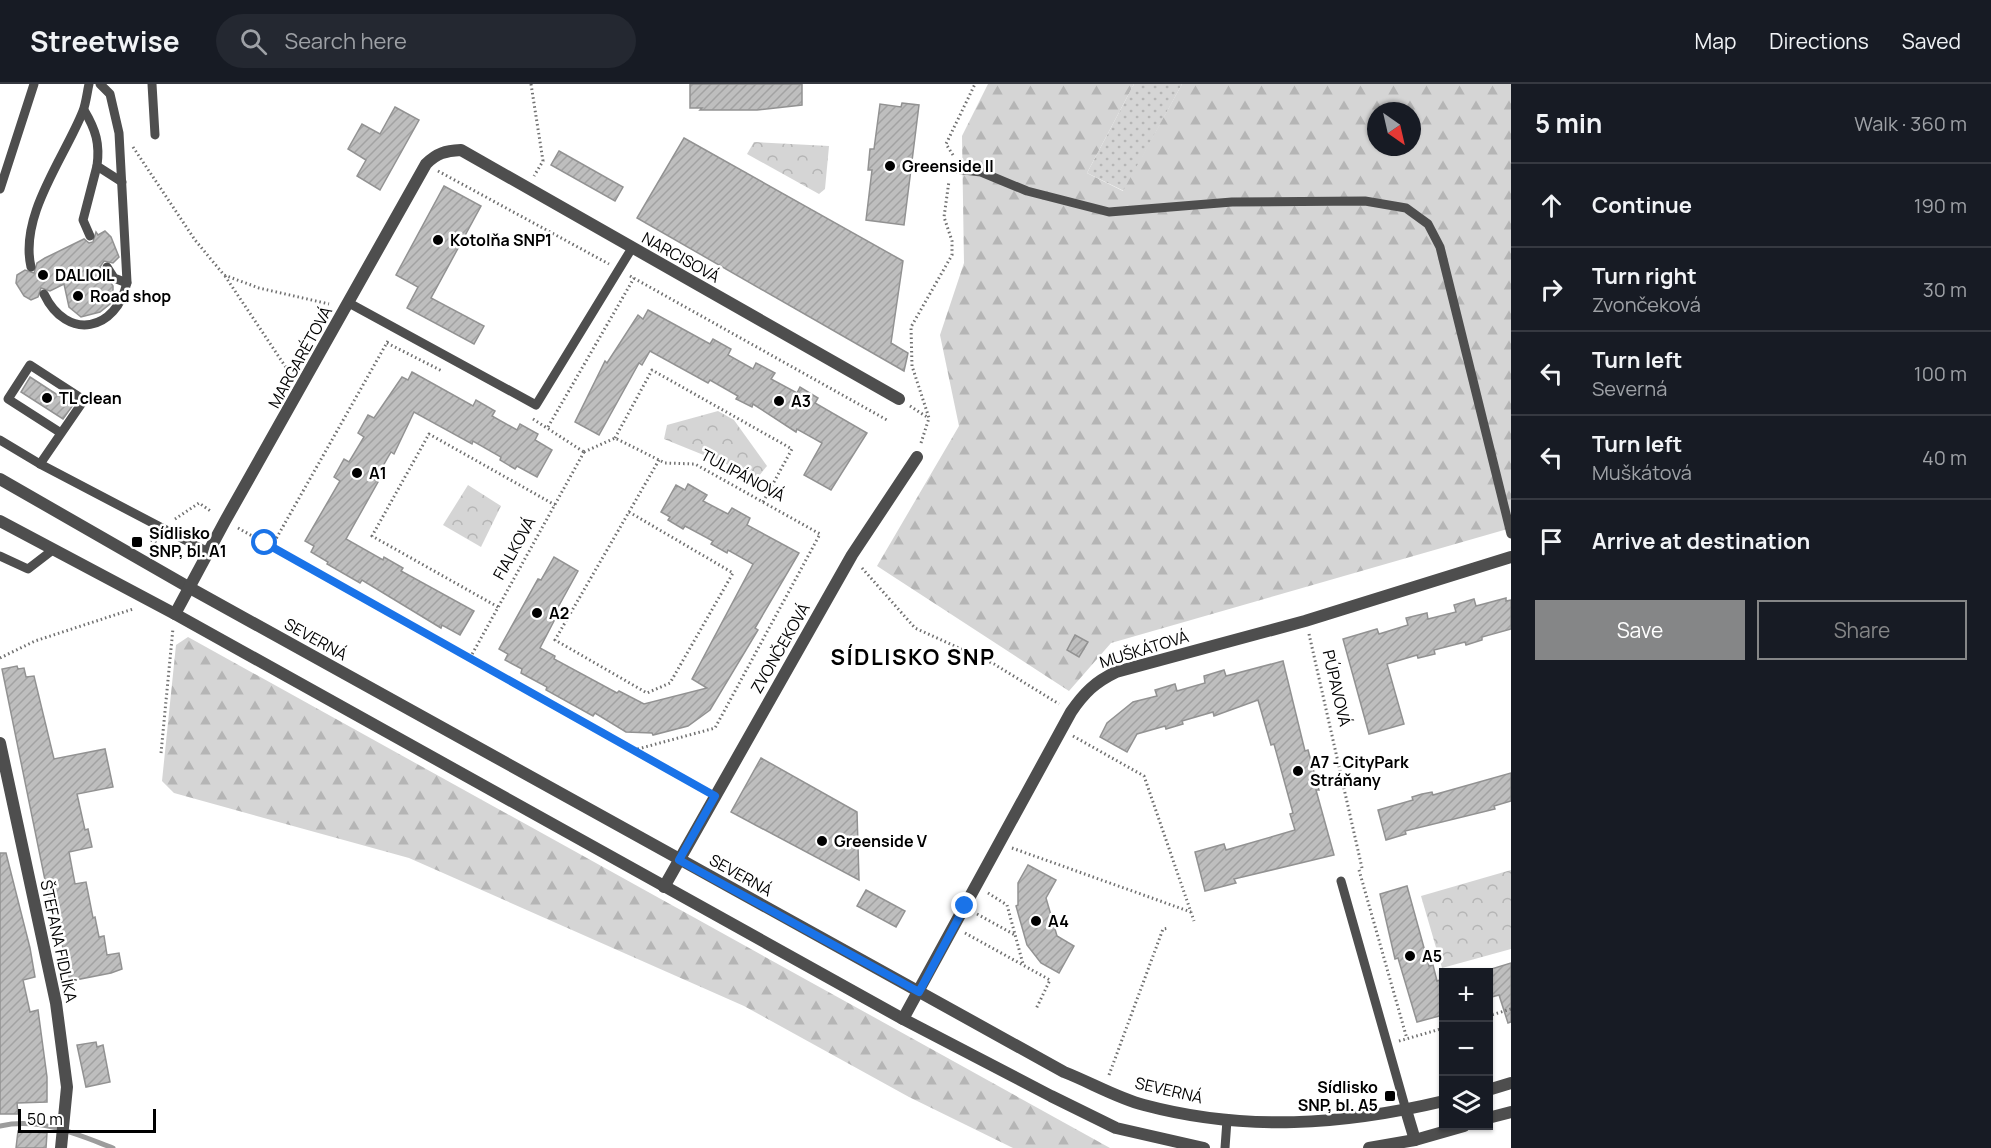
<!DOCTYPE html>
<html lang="en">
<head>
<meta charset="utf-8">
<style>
	:root { --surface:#171b24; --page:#242831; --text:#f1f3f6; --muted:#9ea1a6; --line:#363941; --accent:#858687 }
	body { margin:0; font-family:Manrope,sans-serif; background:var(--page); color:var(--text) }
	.controls { position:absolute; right:18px; bottom:18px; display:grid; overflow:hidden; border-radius:0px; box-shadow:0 2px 4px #0004 }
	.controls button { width:54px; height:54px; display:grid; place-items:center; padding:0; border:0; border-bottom:2px solid var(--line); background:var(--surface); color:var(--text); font:30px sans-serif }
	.compass { position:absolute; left:1367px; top:18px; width:54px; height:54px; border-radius:50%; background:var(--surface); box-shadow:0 2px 4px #0004; rotate:146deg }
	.scale { position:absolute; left:18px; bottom:15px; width:138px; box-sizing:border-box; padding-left:6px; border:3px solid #000; border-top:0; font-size:16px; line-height:21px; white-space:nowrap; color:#000; -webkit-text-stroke:4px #fff; paint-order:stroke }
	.stop { position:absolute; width:18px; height:18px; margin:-14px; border:4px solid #1a73e8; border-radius:50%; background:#fff }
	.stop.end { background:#1a73e8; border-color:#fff; box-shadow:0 2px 6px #0008 }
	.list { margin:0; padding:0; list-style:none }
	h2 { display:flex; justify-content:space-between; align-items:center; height:78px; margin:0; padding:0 24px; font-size:26px }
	h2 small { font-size:20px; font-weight:400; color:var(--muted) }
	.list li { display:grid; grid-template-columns:39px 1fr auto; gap:18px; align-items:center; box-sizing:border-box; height:84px; padding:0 24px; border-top:2px solid var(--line) }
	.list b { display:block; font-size:22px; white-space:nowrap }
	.list p { margin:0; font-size:20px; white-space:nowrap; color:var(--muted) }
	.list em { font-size:20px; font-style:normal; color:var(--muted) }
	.actions { display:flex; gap:12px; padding:18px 24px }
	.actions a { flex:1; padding:14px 0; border:2px solid var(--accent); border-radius:0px; text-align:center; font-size:21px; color:var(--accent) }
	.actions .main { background:var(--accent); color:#fff }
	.icon { flex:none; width:33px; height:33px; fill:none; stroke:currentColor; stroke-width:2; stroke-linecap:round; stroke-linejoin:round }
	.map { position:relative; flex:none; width:1511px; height:1064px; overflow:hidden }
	header { display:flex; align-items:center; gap:36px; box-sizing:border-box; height:84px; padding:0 30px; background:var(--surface); border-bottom:2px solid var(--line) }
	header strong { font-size:28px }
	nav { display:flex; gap:33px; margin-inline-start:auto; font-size:21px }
	.search { width:420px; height:54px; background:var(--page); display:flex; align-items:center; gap:15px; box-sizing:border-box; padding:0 21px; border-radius:33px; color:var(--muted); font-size:22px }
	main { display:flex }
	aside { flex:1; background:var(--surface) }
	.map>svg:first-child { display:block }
</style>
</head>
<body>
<header>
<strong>Streetwise</strong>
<div class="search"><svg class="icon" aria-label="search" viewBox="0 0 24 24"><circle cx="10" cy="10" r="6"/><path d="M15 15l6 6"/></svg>Search here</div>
<nav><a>Map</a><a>Directions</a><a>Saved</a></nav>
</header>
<main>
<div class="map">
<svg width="1511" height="1064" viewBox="0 0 1511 1064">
	<defs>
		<pattern id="grass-dots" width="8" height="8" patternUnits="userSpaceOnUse" patternTransform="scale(1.5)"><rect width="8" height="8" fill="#d5d5d5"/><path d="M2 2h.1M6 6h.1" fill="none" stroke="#b5b5b5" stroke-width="1.8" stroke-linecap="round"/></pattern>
		<pattern id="forest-firs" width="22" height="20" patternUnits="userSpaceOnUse" patternTransform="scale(1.5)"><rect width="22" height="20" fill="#d5d5d5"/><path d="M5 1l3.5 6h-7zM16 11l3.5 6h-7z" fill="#b5b5b5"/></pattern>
		<pattern id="park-crowns" width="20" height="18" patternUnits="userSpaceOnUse" patternTransform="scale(1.5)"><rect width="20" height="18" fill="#d5d5d5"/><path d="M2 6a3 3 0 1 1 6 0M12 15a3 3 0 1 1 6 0" fill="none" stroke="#b5b5b5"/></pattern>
		<pattern id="building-hatch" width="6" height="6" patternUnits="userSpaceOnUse" patternTransform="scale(1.5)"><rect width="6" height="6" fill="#bebebe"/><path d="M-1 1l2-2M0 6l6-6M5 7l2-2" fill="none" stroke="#a2a2a2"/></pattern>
	</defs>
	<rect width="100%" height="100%" fill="#fff"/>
	<path fill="url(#grass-dots)" d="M1134 0H1182L1124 107 1087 89Z"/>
	<g fill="url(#forest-firs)" fill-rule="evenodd">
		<path d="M988 0H1134L1087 89 1123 107 1182 0H1511V444L1111 559 1069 607 877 482 959 342 940 251 964 179 962 52ZM1376 27H1412V63H1376Z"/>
		<path d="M188 553 1110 1064H1013L909 1013 744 922 409 774 174 709 162 697 176 561Z"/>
	</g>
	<g fill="url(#park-crowns)">
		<path d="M754 58 829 62 825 105 819 110 747 70Z"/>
		<path d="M718 327 734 336 767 382 758 393 664 355 667 341Z"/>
		<path d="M468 401 501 422 481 463 443 441Z"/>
		<path d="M1511 786V865L1442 884 1421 812Z"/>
	</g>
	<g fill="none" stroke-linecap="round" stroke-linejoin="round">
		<path stroke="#9c9c9c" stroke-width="5" d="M0 1042C40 1033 76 1050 113 1064"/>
	</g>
	<g fill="url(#building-hatch)" stroke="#929292" stroke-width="1.5">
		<path d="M690 0H802V21L757 26H700L702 24H690Z"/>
		<path d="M902 19 919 21 904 141 866 136 872 86H868L870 65H874L880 20 901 23Z"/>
		<path d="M395 23 419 36 380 106 357 92 366 76 348 65 362 40 380 50Z"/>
		<path d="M684 54 903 177 891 259 908 269 904 287 637 134Z"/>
		<path d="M559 67 623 103 615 117 551 81Z"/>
		<path d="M444 102 481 122 431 214 484 242 474 260 407 224 418 203 396 191Z"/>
		<path d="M105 147 111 153 119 173 113 179 104 177 100 183 113 202V211L110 220 100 228 81 233 69 223 64 200 50 207 41 204 38 213 31 216 24 212 16 199 17 191 25 186 34 189 37 179 45 174 84 155 89 159 93 158 96 148 98 151Z"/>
		<path d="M648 226 710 260 713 255 731 265 728 271 753 285 756 279 775 289 771 295 797 309 800 303 818 314 815 319 867 349 831 406 804 391 822 359 797 345 796 348 753 320 752 323 736 315 738 312 710 296 708 299 650 267 642 281 639 279 599 351 575 338 605 277 607 279 638 231 643 235Z"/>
		<path d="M412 288 473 322 476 316 495 327 492 332 517 346 520 340 538 350 535 356 552 366 537 393 517 382 515 385 500 376 501 373 473 357 472 360 414 328 394 370 391 368 375 396 378 398 346 455 383 476 384 473 403 484 401 487 474 527 460 551 442 541 441 544 362 496 360 499 327 480 328 478 311 468 314 462 305 457 340 397 334 393 344 375 349 378 364 353 358 349 368 331 374 334 402 293 408 296Z"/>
		<path d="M30 293 73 321 63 335 21 308Z"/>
		<path d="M688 400 707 411 703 417 728 430 732 424 750 434 747 441 799 469 755 544 758 546 710 626 688 642 653 651 652 649 626 648 595 629 593 632 546 606 547 603 521 589 522 585 505 576 508 570 499 565 538 495 541 496 554 473 578 487 551 536 554 537 540 564 555 572 554 575 617 609 619 607 644 620 707 604 692 595 753 480 728 466 727 469 711 460 713 457 685 442 683 445 668 436 670 433 661 428 676 401 685 406Z"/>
		<path d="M1506 514V517L1511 516V545L1482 553V556L1466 561 1465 558 1434 566 1435 570 1418 574 1417 571 1387 580 1404 640 1369 650 1343 555 1377 545 1379 550 1408 541 1406 534 1427 529 1428 535 1456 528 1454 521 1474 515 1476 522Z"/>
		<path d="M1075 551 1088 558 1079 573 1067 566Z"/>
		<path d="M1283 577 1305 667 1308 666 1319 706H1316L1334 771 1234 795 1236 799 1205 807 1195 768 1224 760 1226 766 1295 746 1290 730 1293 729 1274 660 1271 661 1258 616 1214 632 1213 628 1182 637 1183 640 1166 645 1165 642 1137 650 1127 668 1100 653 1107 639 1133 618 1157 612 1155 606 1175 600 1177 607 1205 599 1204 592 1224 586 1226 592Z"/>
		<path d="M17 582 18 585 24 584 26 593 34 592 54 675 105 665 113 703 77 710 85 746 88 745 92 763 69 768 75 800 86 798 93 834 95 833 99 853 104 852 107 871 119 869 122 885 111 889 70 897 61 855H57L2 585Z"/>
		<path d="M761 674 857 728 859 796 731 728Z"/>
		<path d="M1511 689V717L1494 722 1495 725 1405 747 1406 750 1386 756 1378 726 1413 716 1412 713 1422 710 1432 708 1433 711Z"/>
		<path d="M0 769H6L30 864 35 893 23 896 30 928 38 926 47 993V1018L17 1019 18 1030H0Z"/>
		<path d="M1028 781 1056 796 1046 814 1057 852 1074 862 1059 889 1041 879 1027 861 1016 822 1018 821V799Z"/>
		<path d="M1407 802 1429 882 1433 881 1437 897 1443 895V931L1417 938 1398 874 1395 875 1380 810Z"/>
		<path d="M866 806 905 827 896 843 857 822Z"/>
		<path d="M1511 879V938L1508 939 1499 911 1488 914V886Z"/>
		<path d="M96 958 97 963 103 961 110 998 86 1003 77 961Z"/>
		<path d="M18 1047 47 1049 46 1064H16Z"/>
	</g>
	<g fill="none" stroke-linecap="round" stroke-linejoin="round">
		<g stroke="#707070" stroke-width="3" stroke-dasharray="1.5 3" stroke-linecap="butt">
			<path d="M531 0 543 77 534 92"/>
			<path d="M133 63 195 156 224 191 259 204 329 220"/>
			<path d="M953 71 946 60 975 0"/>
			<path d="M438 87 609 180"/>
			<path d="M225 192 291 291"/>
			<path d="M630 192 887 336"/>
			<path d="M387 259 442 287"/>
			<path d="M910 322 927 333"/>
			<path d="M533 335 584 368"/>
			<path d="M548 343 634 194"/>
			<path d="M615 354 652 286 792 365 763 418"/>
			<path d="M921 359 929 334 912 282 911 243 952 171V157L944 133 949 97"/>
			<path d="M584 368 615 354 665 379 695 380 820 450 715 644 634 666"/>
			<path d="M629 428 733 489 670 599 647 609 555 556 659 376"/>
			<path d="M175 435 199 419 212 428"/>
			<path d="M238 444 703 706"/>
			<path d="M151 456 159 460"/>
			<path d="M272 462 389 255"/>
			<path d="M862 484 915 544 994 580 1059 620"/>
			<path d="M498 523 372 452 429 350 555 421"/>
			<path d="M1309 550 1362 784"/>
			<path d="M0 574 35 557 133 525"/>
			<path d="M470 574 584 368"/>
			<path d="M1073 652 1144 692 1194 837"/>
			<path d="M161 669 173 544"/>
			<path d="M1012 764 1191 828"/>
			<path d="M1359 786 1407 955"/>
			<path d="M988 809 1007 821 1023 880"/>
			<path d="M977 830 1015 851"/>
			<path d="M965 849 1050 896 1036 925"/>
			<path d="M1488 932 1511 925"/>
			<path d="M1399 957 1444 944"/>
			<path d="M1109 991 1163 845 1169 844"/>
		</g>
		<g stroke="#4e4e4e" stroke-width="9">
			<path d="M152 0 155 51"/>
			<path d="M84 26C96 46 100 60 97 82L122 98"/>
			<path d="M955 85 981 88 1027 107 1109 128 1232 118 1365 117 1406 124 1428 140 1440 163 1511 450"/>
			<path d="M0 105 34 0"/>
			<path d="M90 152 83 136 97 82"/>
			<path d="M31 183C19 131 65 73 83 27 86 19 87 9 89 0"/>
			<path d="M107 183 114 194 127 199"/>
			<path d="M44 210C67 258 117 247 127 198L119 49 110 10 100 0"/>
			<path d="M349 219 536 321 632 164"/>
			<path d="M0 356 40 380 208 468"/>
			<path d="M40 380 84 316 30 281 8 315 61 349"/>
			<path d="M0 472 28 485 54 465"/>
			<path d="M1341 797 1406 1026"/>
			<path d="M1225 1064 1227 1036"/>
		</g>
		<g stroke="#4e4e4e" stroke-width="12">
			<path d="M0 395 190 504 1064 988C1090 998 1117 1014 1144 1021 1245 1048 1343 1041 1444 1017"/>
			<path d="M0 437 175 530 903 935 1051 1012 1116 1044 1204 1064"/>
			<path d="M175 530 225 437 426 80C437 69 445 67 461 66L899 315"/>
			<path d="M0 659 56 919 67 1003 61 1064"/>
			<path d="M664 803 852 471 917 373"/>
			<path d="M903 935 1071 628C1084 609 1095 598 1116 588L1305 537 1511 473"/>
			<path d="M1488 1006 1511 999"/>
			<path d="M1406 1026 1415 1056"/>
			<path d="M1488 1034 1511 1028"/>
			<path d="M1369 1064 1415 1056 1464 1042"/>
		</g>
	</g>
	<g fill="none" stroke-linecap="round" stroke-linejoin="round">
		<path stroke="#1a73e8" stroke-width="8" d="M265 459 715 712 679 776 919 908 965 822"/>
	</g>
	<g fill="#000" stroke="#fff" stroke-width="2">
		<circle cx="890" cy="82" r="6"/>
		<circle cx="438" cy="156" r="6"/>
		<circle cx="43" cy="191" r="6"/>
		<circle cx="78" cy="212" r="6"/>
		<circle cx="47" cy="314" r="6"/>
		<circle cx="779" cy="317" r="6"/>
		<circle cx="357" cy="389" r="6"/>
		<rect x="131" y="452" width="12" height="12" rx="3"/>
		<circle cx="537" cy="529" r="6"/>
		<circle cx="1298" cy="687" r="6"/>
		<circle cx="822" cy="757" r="6"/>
		<circle cx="1036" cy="837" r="6"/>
		<circle cx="1410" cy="872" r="6"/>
		<rect x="1384" y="1006" width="12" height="12" rx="3"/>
	</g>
	<g text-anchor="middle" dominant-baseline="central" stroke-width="5" stroke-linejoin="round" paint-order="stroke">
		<g font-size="16" font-weight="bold" fill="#000" stroke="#fff" text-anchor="start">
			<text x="902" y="82">Greenside II</text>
			<text x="450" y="156">Kotolňa SNP1</text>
			<text x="55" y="191">DALIOIL</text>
			<text x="90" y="212">Road shop</text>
			<text x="59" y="314">TL clean</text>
			<text x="791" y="317">A3</text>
			<text x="369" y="389">A1</text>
			<text x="149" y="449">Sídlisko<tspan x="149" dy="18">SNP, bl. A1</tspan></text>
			<text x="549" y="529">A2</text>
			<text x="1310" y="678">A7 - CityPark<tspan x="1310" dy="18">Stráňany</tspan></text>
			<text x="834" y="757">Greenside V</text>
			<text x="1048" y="837">A4</text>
			<text x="1422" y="872">A5</text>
			<text x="1378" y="1003" text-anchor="end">Sídlisko<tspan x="1378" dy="18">SNP, bl. A5</tspan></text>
		</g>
		<g font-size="16" fill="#000" stroke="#fff">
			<text transform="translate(681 173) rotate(29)">NARCISOVÁ</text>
			<text transform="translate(300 273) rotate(-61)">MARGARÉTOVÁ</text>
			<text transform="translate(743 391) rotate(28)">TULIPÁNOVÁ</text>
			<text transform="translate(514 464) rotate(-61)">FIALKOVÁ</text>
			<text transform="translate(316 555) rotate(29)">SEVERNÁ</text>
			<text transform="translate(780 564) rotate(-60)">ZVONČEKOVÁ</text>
			<text transform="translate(1144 565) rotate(-17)">MUŠKÁTOVÁ</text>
			<text transform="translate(1337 604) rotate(77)">PÚPAVOVÁ</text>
			<text transform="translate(741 791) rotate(29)">SEVERNÁ</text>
			<text transform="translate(59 857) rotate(78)">ŠTEFANA FIDLÍKA</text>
			<text transform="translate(1169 1006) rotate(13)">SEVERNÁ</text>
		</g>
		<g font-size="22" font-weight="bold" letter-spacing="1.5" fill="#000" stroke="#fff">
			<text x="913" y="573">SÍDLISKO SNP</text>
		</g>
	</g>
</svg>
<div class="controls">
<button>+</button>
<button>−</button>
<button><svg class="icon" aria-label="layers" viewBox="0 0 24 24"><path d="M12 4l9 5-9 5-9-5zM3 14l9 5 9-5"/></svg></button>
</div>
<svg class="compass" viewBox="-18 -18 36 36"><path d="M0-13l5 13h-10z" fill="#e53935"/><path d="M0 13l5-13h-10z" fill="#9ea1a6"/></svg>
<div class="scale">50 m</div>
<div class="stop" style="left:265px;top:459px"></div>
<div class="stop end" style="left:965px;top:822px"></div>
</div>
<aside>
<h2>5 min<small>Walk · 360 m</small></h2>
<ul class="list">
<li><svg class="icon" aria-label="ahead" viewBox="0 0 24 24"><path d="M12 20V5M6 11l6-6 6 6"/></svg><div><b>Continue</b></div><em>190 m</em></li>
<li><svg class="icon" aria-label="right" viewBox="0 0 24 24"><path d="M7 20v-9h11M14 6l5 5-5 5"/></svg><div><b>Turn right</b><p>Zvončeková</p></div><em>30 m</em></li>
<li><svg class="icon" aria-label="left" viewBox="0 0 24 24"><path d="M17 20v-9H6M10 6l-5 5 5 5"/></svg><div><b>Turn left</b><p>Severná</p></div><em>100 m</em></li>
<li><svg class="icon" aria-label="left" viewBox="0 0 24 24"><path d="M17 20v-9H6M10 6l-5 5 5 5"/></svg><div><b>Turn left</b><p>Muškátová</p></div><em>40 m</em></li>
<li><svg class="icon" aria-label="arrive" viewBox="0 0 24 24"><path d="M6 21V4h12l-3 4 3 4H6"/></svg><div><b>Arrive at destination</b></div></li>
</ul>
<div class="actions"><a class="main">Save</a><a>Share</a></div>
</aside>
</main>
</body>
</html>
